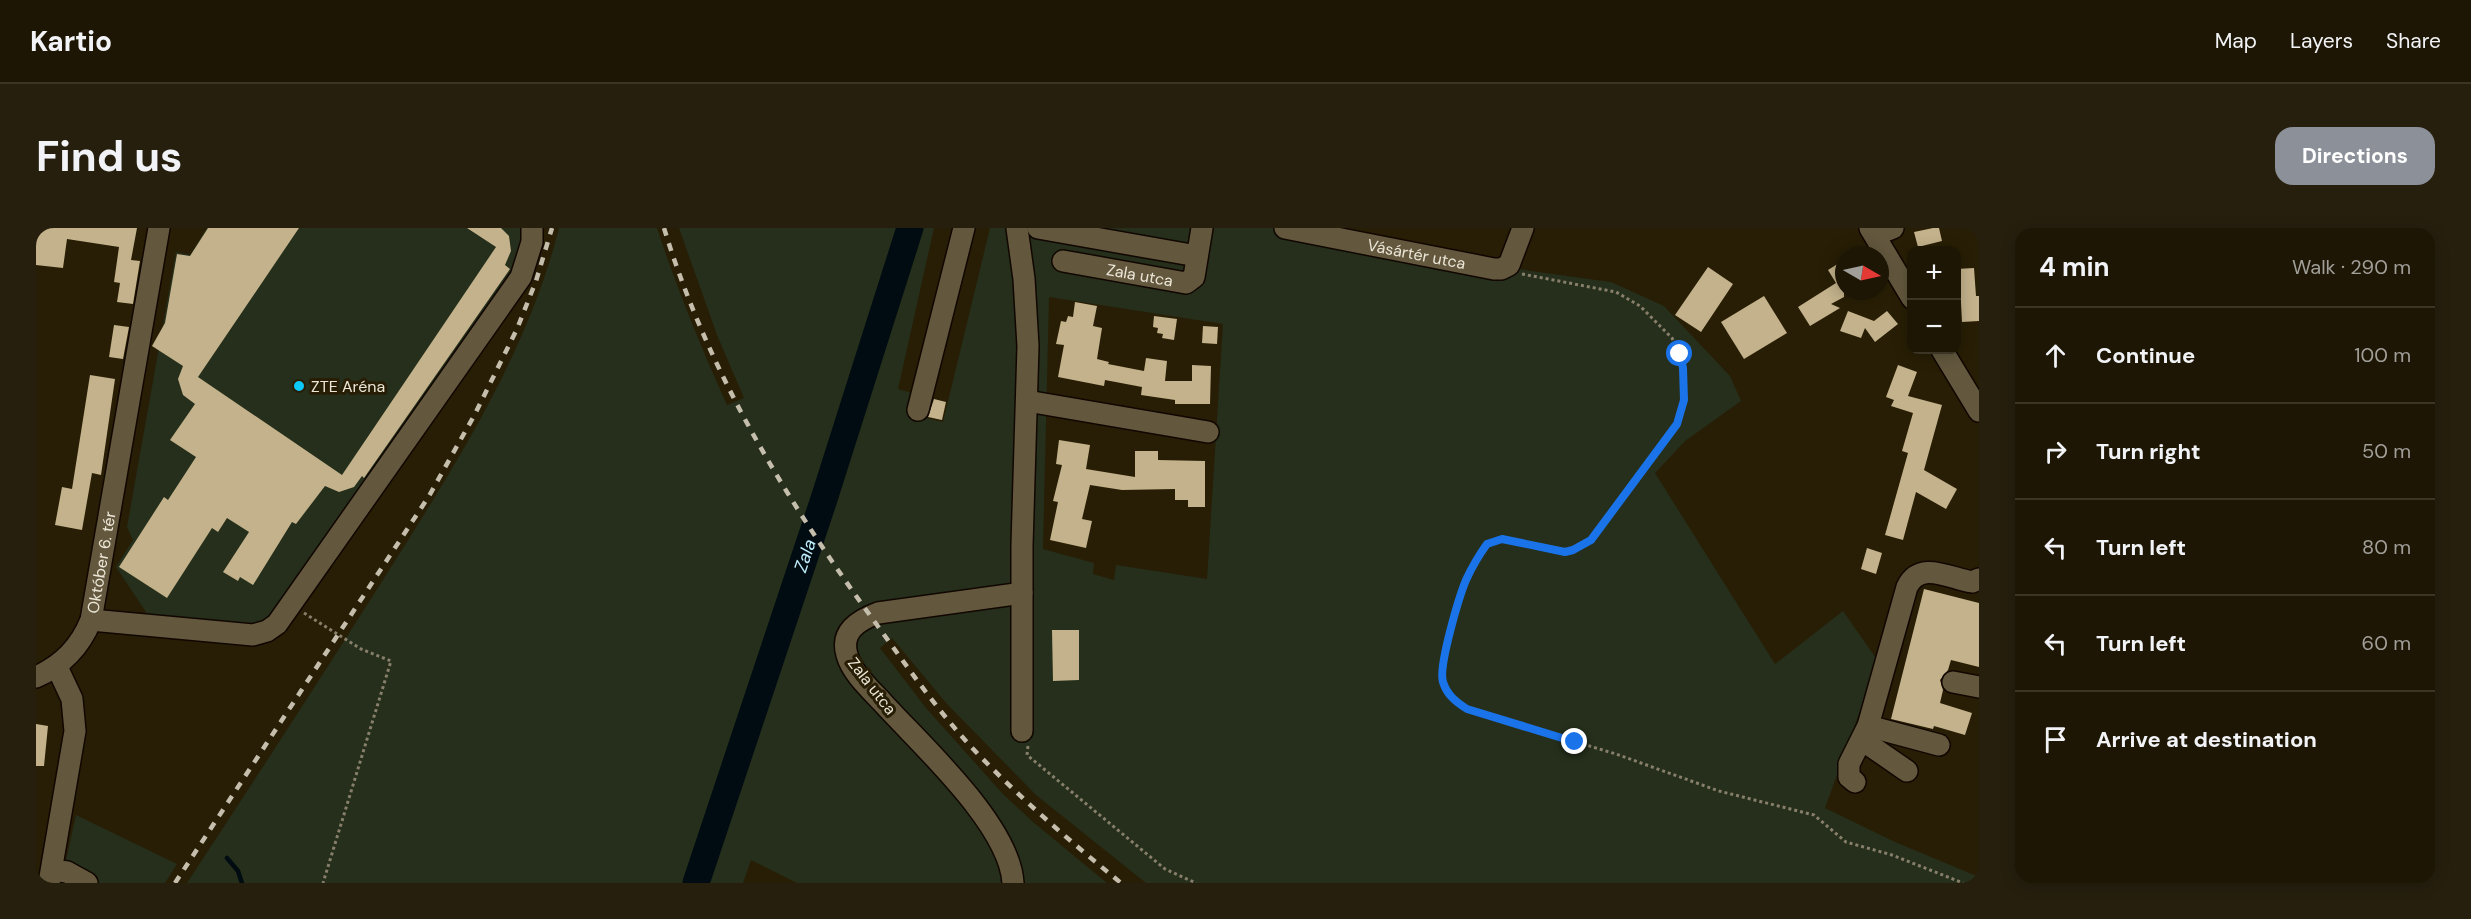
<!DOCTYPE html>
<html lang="en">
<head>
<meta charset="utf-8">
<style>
	:root { --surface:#1e1604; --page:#261f0e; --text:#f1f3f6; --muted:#a19f9a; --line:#3c3526; --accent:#8c9099 }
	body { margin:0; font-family:"DM Sans",sans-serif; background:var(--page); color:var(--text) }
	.controls { position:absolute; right:18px; top:18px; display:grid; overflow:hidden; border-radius:12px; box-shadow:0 3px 15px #0003 }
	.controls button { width:54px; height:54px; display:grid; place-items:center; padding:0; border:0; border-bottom:2px solid var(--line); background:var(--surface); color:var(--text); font:30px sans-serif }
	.compass { position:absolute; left:1799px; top:18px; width:54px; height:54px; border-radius:50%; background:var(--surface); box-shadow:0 3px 15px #0003; rotate:99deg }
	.stop { position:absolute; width:18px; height:18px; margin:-14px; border:4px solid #1a73e8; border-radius:50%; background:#fff }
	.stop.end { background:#1a73e8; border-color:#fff; box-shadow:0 2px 6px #0008 }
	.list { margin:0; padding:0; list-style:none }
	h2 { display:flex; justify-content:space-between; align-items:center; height:78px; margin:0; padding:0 24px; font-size:26px }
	h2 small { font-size:20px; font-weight:400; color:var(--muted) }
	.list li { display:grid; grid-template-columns:39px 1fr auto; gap:18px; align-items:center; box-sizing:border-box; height:96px; padding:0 24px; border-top:2px solid var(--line) }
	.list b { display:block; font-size:22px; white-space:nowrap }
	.list em { font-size:20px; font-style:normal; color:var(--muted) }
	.icon { flex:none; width:33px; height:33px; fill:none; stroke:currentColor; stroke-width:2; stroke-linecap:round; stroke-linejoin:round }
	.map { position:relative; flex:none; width:1943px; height:655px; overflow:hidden; border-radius:18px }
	header { display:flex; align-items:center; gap:36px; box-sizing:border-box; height:84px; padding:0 30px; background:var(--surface); border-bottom:2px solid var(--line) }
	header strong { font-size:28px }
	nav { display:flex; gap:33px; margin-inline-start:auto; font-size:21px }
	.intro { display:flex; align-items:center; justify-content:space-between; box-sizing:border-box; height:144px; padding:0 36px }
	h1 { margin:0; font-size:42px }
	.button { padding:15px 27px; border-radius:18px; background:var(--accent); color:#fff; font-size:21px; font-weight:700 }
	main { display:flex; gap:36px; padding:0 36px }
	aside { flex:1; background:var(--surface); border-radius:18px; box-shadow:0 3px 15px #0003 }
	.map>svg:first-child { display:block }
</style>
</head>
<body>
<header>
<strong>Kartio</strong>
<nav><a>Map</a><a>Layers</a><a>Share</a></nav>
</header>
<div class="intro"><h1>Find us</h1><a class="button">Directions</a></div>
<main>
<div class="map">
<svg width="1943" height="655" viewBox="0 0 1943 655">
	<rect width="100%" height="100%" fill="#281e05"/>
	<g fill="#252f1b" fill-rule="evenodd">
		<path d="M171 0H490L483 47 235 395 218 401 116 393 80 339 97 312 91 299 140 24 154 27Z"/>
		<path d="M523 0H621C641 61 665 119 691 177L708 170 681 107 643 0H898L862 161 876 165 870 185 907 194 954 0H1268L1495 43 1575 54 1628 78 1694 148 1705 173 1649 213 1619 245 1739 436 1807 383 1842 433 1789 580 1859 614 1943 649V655H1110L1000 567 911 476 856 410 844 420 890 480 966 565 997 594 1071 655H761L715 632 707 655H151C218 553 285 450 350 347 419 238 491 126 523 0ZM1013 69 1187 96 1171 351 1080 337 1078 352 1057 346 1058 335 1007 321Z"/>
		<path d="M40 587 141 636 129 655H25Z"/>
	</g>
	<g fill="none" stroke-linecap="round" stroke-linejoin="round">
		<path stroke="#000c12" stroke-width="4.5" d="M191 630 202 643 206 655"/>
		<path stroke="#000c12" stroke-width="27" id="s1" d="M660 655 788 271 874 0"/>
	</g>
	<g fill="#c3b28b">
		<path d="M0 0H101L95 32 104 33 97 76 81 74 84 55 78 54 83 19 31 11 27 40 0 37Z"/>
		<path d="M172 0H263L162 149 306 247 460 19 431 0H465L473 8 475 23 469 37 474 41 328 250 326 248 318 259 303 264 289 258 260 296 256 294 217 357 204 349 202 353 187 344 213 304 191 290 182 304 176 300 131 370 83 339 128 269 132 272 160 229 134 212 159 176 147 167 142 151 147 138 116 118 129 95 141 26 154 28Z"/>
		<path d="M1897 0H1903L1906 13 1882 19 1878 4Z"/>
		<path d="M1808 32V69L1795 76 1804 80 1774 98 1762 79 1800 55 1792 42Z"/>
		<path d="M1672 39 1697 56 1665 104 1639 87Z"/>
		<path d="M1938 40 1940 68H1943V93L1926 94 1924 56H1920V41Z"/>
		<path d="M1728 68 1751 105 1708 131 1685 94Z"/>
		<path d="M1039 74 1061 78 1057 98 1066 100 1061 131 1073 134 1072 136 1108 143 1110 130 1131 133 1129 153H1156V137L1175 138 1174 176H1139V172L1105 167 1106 159 1069 152 1068 158 1022 149 1028 117 1020 116 1025 93 1030 94 1032 88 1037 89Z"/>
		<path d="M1812 83 1838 93 1851 83 1862 96 1839 114 1829 100 1825 110 1804 103Z"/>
		<path d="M1118 88 1141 91 1138 112 1126 110 1127 106 1121 105 1122 100 1117 99Z"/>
		<path d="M78 97 93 99 87 131 73 129Z"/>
		<path d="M1167 98 1182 99 1181 116 1166 115Z"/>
		<path d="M1862 137 1881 144 1872 168 1906 177 1888 242 1921 261 1910 281 1880 264 1867 312 1849 307 1872 225 1866 223 1877 185 1855 178 1858 172 1850 169Z"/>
		<path d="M54 147 79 151 65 247 56 245 46 302 19 297 26 259 36 261Z"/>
		<path d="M898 171 910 174 906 192 892 189Z"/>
		<path d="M1023 212 1054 217 1050 241 1099 249V223H1122V232L1169 233V279H1152V272H1139V261L1086 262 1054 257 1046 291 1056 293 1050 320 1014 312 1022 274 1017 273 1026 237 1020 236Z"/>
		<path d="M1831 320 1846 325 1840 346 1825 341Z"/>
		<path d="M1888 361 1943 375V439L1915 432 1912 442 1904 452 1907 462 1904 475 1936 485 1929 507 1898 498 1897 501 1855 491Z"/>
		<path d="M1016 402H1043V452L1017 453Z"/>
		<path d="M0 496 12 498 8 538H0Z"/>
	</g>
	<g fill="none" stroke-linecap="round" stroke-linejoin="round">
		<defs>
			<g id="minor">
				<path d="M981 0 988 51 992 118 986 317V503"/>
				<path d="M1002 0 1161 28"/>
				<path id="s2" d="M1249 0 1458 41H1465L1473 37 1487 0"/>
				<path d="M1834 0 1876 70"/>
				<path d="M1839 7 1857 0"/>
				<path id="s3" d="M1027 33 1150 55 1158 49 1166 0"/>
				<path d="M1906 122 1943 183"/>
				<path d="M991 173 1172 204"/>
				<path d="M882 182 928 0"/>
				<path d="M55 392 217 407 231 403 241 396 485 49 496 14V0"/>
				<path id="s4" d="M0 449C27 437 44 419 55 392L123 0"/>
				<path d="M1917 454 1943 459"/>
				<path d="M1832 498 1903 517"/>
				<path d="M1826 512 1871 543"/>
				<path d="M1819 554 1813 549V536L1832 498 1871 359C1884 332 1913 350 1936 354L1943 351"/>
				<path d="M16 642 31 644 51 655"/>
				<path d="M13 655 39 503 36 471 21 439"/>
				<path d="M977 655C974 597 885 517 847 475 834 461 816 445 811 427 804 403 823 392 842 385L986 365"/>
			</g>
		</defs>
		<use href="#minor" stroke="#110700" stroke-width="24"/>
		<g stroke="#877f6b" stroke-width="3" stroke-dasharray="3 3" stroke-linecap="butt">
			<path d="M1486 46 1580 64 1604 78 1636 110 1644 126 1647 140 1648 172 1641 196 1555 312 1537 322 1529 324 1466 311 1451 316C1443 327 1436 339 1430 352 1423 369 1402 438 1407 454 1411 467 1420 474 1431 481L1580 526 1683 563 1778 587 1810 614 1856 627 1927 655"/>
			<path d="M268 385 325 421 355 433 287 655"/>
			<path d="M992 518 991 527 1129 641 1160 655"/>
		</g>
		<use href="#minor" stroke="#63583e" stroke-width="21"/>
		<g stroke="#c5bead" stroke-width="4.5" stroke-dasharray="8 8" stroke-linecap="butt">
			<path d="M628 0C672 145 752 275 841 397 873 441 903 485 941 525 986 572 1035 614 1085 655"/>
			<path d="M139 655 393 268 439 186 481 101 500 53 516 0"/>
		</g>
	</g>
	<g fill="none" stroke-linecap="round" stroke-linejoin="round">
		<path stroke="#1a73e8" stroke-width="8" d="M1539 514 1431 481C1420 474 1411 467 1407 454 1402 439 1423 369 1430 352 1436 339 1443 327 1451 316L1466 311 1529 324 1537 322 1555 312 1641 196 1648 172 1647 140 1644 126"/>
	</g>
	<circle fill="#0dcafa" stroke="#281e05" stroke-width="2" cx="263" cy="158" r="6"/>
	<g text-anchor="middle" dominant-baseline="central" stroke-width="6" stroke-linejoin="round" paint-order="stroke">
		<g font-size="16" fill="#ece6d7" stroke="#281e05">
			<text stroke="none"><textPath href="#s2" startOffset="134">Vásártér utca</textPath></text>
			<text stroke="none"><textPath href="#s3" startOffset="78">Zala utca</textPath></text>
			<text stroke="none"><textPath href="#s4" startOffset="140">Október 6. tér</textPath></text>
			<text transform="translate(836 458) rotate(52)">Zala utca</text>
		</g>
		<g font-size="16" fill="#ece6d7" stroke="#281e05" text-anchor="start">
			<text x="275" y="158">ZTE Aréna</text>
		</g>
		<g font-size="18" font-style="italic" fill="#beecfb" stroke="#281e05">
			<text stroke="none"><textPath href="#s1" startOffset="345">Zala</textPath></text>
		</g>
	</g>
</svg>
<div class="controls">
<button>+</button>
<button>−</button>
</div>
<svg class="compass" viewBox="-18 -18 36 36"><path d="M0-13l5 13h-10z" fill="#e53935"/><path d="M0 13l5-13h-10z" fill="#a19f9a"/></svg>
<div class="stop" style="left:1644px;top:126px"></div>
<div class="stop end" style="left:1539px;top:514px"></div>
</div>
<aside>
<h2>4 min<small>Walk · 290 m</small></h2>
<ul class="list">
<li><svg class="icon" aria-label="ahead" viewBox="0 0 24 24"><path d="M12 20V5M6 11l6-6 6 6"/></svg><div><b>Continue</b></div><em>100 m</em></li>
<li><svg class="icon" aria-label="right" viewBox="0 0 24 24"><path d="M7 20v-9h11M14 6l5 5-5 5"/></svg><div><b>Turn right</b></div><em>50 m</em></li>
<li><svg class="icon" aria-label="left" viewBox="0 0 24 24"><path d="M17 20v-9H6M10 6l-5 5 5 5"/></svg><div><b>Turn left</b></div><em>80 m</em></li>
<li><svg class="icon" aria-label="left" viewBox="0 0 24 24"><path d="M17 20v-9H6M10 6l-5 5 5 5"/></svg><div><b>Turn left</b></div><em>60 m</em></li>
<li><svg class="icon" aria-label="arrive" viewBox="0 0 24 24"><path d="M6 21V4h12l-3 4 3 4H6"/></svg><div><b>Arrive at destination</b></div></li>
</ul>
</aside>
</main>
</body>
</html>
